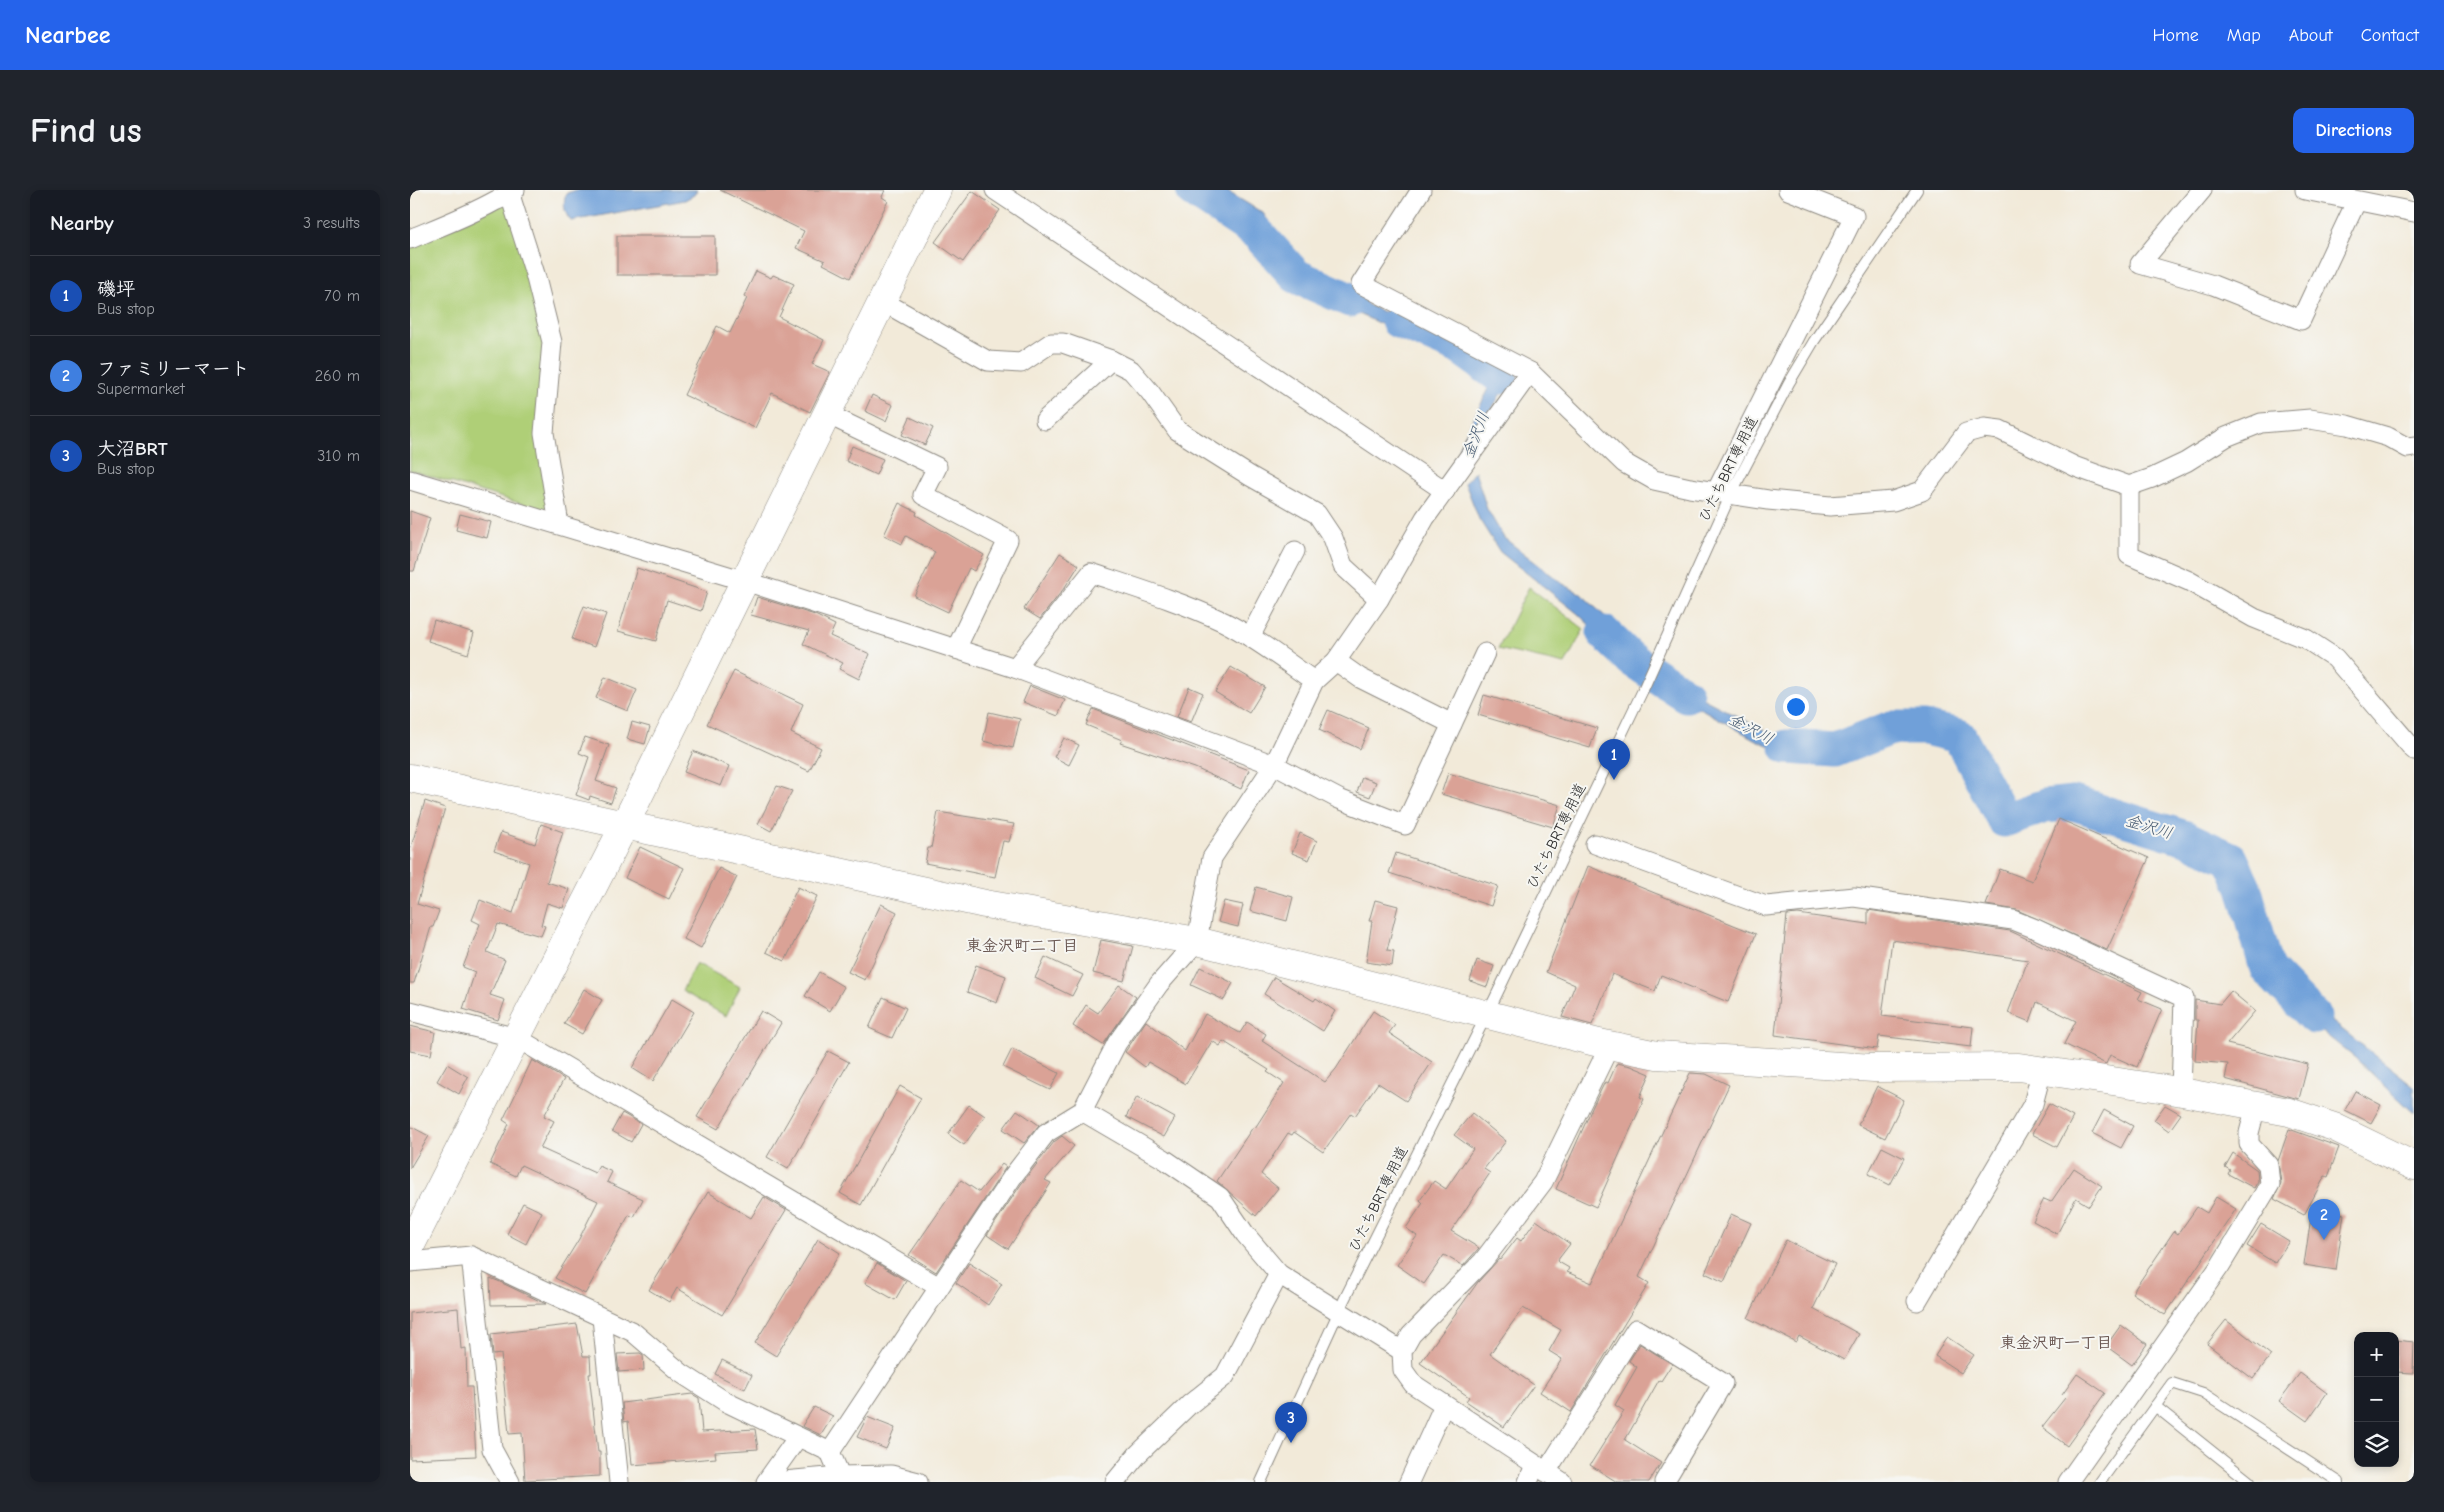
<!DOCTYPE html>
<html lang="en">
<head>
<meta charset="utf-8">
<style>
	:root { --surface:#171b24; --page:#20242c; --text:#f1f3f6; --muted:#9ea1a6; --line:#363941; --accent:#2563eb }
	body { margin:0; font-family:"Comic Neue","Klee One",sans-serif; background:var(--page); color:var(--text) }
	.controls { position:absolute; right:15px; bottom:15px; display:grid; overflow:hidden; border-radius:10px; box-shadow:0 2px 8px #0003 }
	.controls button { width:45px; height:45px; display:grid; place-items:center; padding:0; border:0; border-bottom:1px solid var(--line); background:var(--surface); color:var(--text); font:25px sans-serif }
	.you { position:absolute; left:1385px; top:516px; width:18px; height:18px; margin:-12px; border:4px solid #fff; border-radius:50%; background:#1a73e8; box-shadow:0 0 0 8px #1a73e833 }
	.badge { display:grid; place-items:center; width:32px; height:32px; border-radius:50%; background:var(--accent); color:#fff; font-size:16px; font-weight:700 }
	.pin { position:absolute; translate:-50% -41px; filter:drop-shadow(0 1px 2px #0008) }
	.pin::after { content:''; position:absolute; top:26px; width:18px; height:15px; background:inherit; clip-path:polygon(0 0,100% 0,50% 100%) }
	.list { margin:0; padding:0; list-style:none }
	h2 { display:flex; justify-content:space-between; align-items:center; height:65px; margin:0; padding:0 20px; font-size:21px }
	h2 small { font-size:16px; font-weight:400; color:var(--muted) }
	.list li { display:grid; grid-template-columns:32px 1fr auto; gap:15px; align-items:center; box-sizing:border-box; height:80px; padding:0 20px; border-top:1px solid var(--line) }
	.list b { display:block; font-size:19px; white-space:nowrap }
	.list p { margin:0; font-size:16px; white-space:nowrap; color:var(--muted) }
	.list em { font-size:16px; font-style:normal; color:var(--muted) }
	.icon { flex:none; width:28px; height:28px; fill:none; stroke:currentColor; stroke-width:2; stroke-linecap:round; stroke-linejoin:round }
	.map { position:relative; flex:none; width:2004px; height:1292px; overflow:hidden; border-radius:10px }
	header { display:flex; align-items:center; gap:30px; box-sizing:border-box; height:70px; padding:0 25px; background:var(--accent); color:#fff }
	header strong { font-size:24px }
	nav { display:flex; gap:28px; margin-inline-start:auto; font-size:18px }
	.intro { display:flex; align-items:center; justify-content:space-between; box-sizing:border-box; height:120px; padding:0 30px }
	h1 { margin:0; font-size:35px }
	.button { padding:12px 22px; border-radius:10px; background:var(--accent); color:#fff; font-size:18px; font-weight:700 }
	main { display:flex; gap:30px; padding:0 30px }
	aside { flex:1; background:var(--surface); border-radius:10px; box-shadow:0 2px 8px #0003 }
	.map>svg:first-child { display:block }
</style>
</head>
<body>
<header>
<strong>Nearbee</strong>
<nav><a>Home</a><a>Map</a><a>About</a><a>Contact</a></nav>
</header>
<div class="intro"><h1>Find us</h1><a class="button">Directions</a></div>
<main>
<aside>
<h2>Nearby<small>3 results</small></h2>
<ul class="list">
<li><span class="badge" style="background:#1a4fb4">1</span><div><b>磯坪</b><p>Bus stop</p></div><em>70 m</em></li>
<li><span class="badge" style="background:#3f7fe0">2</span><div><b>ファミリーマート</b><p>Supermarket</p></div><em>260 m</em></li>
<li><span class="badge" style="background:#1a4fb4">3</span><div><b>大沼BRT</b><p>Bus stop</p></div><em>310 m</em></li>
</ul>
</aside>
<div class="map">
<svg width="2004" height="1292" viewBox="0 0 2004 1292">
	<rect width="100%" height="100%" fill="#f6f6f2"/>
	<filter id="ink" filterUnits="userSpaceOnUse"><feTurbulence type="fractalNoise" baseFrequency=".02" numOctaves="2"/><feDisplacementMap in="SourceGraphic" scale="10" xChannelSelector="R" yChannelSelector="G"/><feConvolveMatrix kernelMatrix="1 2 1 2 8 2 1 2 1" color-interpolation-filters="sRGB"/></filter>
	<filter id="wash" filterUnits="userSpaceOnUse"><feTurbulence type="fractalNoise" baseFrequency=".0096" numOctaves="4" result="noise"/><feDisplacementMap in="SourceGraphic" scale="20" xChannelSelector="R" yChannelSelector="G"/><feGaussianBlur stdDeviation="1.12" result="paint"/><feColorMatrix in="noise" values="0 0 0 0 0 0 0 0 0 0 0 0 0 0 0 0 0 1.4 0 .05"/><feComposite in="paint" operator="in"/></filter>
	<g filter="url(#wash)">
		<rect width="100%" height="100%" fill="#f2ead9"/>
		<g fill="#afcf77" stroke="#6d7d51">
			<path d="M99 11 138 153 142 323 0 280V56Z"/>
			<path d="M1119 397 1174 439 1155 474 1088 459Z"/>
			<path d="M286 773 330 797 316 826 272 801Z"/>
		</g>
		<g fill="#6fa0d9" stroke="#4d6682">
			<path d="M167 0H287L284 5 275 10 161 31C154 24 152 11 157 3Z"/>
			<path d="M793 0H815L853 23 883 69 898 79 887 95 859 46 816 12Z"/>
			<path d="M902 82 949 101 950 111 1076 171 1096 186 1095 196 1062 254 1050 268 1049 256 1082 193 1078 184 891 97Z"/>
			<path d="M1065 281 1077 319 1094 348 1153 394 1170 403 1232 461 1227 480 1167 423 1090 362 1069 329 1055 293Z"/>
			<path d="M1245 480 1290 507 1377 552 1425 555V566L1373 562 1344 549 1241 490Z"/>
			<path d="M1872 792 2004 896V923L1944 867 1861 801Z"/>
		</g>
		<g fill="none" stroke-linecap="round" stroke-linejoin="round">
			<g stroke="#6fa0d9" stroke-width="35">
				<path d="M783 0 847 43 886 86 940 110"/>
				<path d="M988 131 1049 157 1091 187"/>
				<path d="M1194 443 1221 469 1276 505"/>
				<path d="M1377 557 1425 560 1481 538H1515L1549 546 1594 630 1635 616 1663 613 1776 648 1821 669 1834 697 1857 779 1904 827"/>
			</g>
		</g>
		<g id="blocks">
			<g fill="#daa296">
				<path d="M310 0H475L472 7 478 11 440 88 413 74 415 71 386 58 394 41Z"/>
				<path d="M562 1 590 20 553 72 525 52Z"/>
				<rect x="207" y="46" width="98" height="39"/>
				<path d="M346 81 361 88 363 85 384 94 369 127 414 150 402 174 420 182 400 222 362 203 345 238 274 205 307 136 320 143 337 108 334 106Z"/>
				<path d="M462 205 483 215 476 231 455 221Z"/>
				<path d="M500 227 523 238 515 255 492 245Z"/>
				<path d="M442 256 473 269 466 285 436 271Z"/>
				<path d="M489 313 507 322 506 325 574 365 564 381 559 378 538 422 504 406 525 362 496 346 492 354 474 345Z"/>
				<path d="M0 321 20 328 4 381H0Z"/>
				<path d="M50 324 81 332 77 348 46 340Z"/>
				<path d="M650 363 669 375 655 397 630 429 614 419Z"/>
				<path d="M227 378 297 402 291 421 257 410 246 451 208 441Z"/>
				<path d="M347 407 405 425 425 435 420 446 460 464 449 489 429 479 433 473 393 454 399 441 341 425Z"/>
				<path d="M174 416 196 424 184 457 162 449Z"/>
				<path d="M24 430 64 443 58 464 18 451Z"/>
				<path d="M821 477 855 497 839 523 805 502Z"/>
				<path d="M324 481 393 514 381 543 411 558 399 581 297 534Z"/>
				<path d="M195 487 227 500 218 521 186 508Z"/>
				<path d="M620 496 655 510 648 526 613 512Z"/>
				<path d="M779 497 793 503 781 532 767 527Z"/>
				<path d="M1074 505 1187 538 1180 558 1068 525Z"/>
				<path d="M683 519 839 580 831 599 785 578 710 553 712 550 676 535Z"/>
				<path d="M918 520 959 538 950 559 909 540Z"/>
				<path d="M579 522 610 529 603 558 573 551Z"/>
				<path d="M222 532 240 537 235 554 217 549Z"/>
				<path d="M175 547 199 555 186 591 206 598 201 613 180 606 179 610 166 605 179 567 169 563Z"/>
				<path d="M654 548 669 555 659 575 644 567Z"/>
				<path d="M283 561 319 576 311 596 274 582Z"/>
				<path d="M1038 583 1150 615 1143 637 1031 604Z"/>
				<path d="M952 587 966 592 960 607 947 602Z"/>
				<path d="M367 596 382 601 361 641 348 634Z"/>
				<path d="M15 611 35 618 7 714 29 721 23 737H21L4 793H0V660Z"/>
				<path d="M528 622 604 634 599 652 593 651 585 687 515 673 518 658H521Z"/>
				<path d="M1649 629 1739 668 1697 760 1607 720 1576 715 1590 679 1622 691Z"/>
				<path d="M131 634 153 642 137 692 159 699 153 718 137 713 131 735 135 736 131 746 88 734 77 762 95 770 80 805 95 810 88 830 53 819 65 782 53 777 70 734 62 730 70 710 103 723 119 673 84 661 91 642 125 654Z"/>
				<path d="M890 643 907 651 899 670 882 663Z"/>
				<path d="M230 657 274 678 259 709 215 688Z"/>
				<path d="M986 663 1088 696 1081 716 979 683Z"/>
				<path d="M1178 676 1346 744 1318 812 1251 785 1245 801 1202 784 1182 835 1152 827 1165 795 1136 782Z"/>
				<path d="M309 678 327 687 291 758 274 749Z"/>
				<path d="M388 697 407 706 375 771 356 762Z"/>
				<path d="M846 697 883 707 877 731 840 721Z"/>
				<path d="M965 710 988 716 977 760 984 761 982 776 956 772 962 731H959Z"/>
				<path d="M814 711 833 715 828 737 808 732Z"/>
				<path d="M471 714 487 722 455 790 438 782Z"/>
				<path d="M1458 720 1600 741 1732 802 1728 809 1752 819 1727 877 1700 865 1696 874 1654 854 1666 831 1627 812 1620 832 1598 823 1618 770 1482 750 1472 826 1563 837 1561 857 1469 846 1467 859 1365 845 1377 725 1388 724 1458 734Z"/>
				<path d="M691 750 723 756 714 791 683 783Z"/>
				<path d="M635 767 673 785 662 806 625 788Z"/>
				<path d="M1067 770 1084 776 1077 797 1060 791Z"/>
				<path d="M566 775 596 786 587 813 557 802Z"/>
				<path d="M790 777 823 793 814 810 781 795Z"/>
				<path d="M409 782 434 797 420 821 395 806Z"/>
				<path d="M864 787 904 811 906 808 925 821 913 841 854 804Z"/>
				<path d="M709 795 726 807 693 855 663 836 676 815 688 823Z"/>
				<path d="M174 799 192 810 172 844 154 834Z"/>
				<path d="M1821 801 1845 821 1817 854 1898 874 1889 909 1815 889 1818 874 1785 871 1788 830H1785V810L1810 814Z"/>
				<path d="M473 807 496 818 482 848 459 838Z"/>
				<path d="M262 809 284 822 243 891 222 878Z"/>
				<path d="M351 821 371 833 308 939 287 927Z"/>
				<path d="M963 821 985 835 979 843 1022 872 996 911 968 893 945 926 941 923 913 962 884 942 882 945 878 943 851 984 868 998 846 1026 807 991 843 937 845 938 874 893 857 882 859 880 813 851 810 856 802 851 776 894 738 872 735 877 715 862 736 831 775 861 795 824 830 843 837 832 856 844 852 851 915 892 926 879Z"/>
				<path d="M0 836 25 842 21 865 0 861Z"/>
				<path d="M602 859 649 883 640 900 593 877Z"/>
				<path d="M418 861 439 872 378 979 357 967Z"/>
				<path d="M122 870 154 889 134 926 144 931 130 958 185 983 189 976 202 982 197 992 233 1009 224 1027 219 1025 175 1104 145 1088 169 1049 188 1011 111 975 106 986 80 974 99 934 93 930Z"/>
				<path d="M1207 873 1221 876 1240 884 1230 907 1234 909 1186 1017 1146 999 1183 916 1195 892 1198 893Z"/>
				<path d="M37 874 58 887 49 904 27 891Z"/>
				<path d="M1280 883 1296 884 1319 895 1229 1087 1239 1093 1161 1222 1130 1202 1152 1169 1139 1161 1151 1140 1113 1118 1080 1164 1124 1195 1094 1237 1056 1211 1059 1207 1010 1173 1068 1092 1089 1069 1090 1070 1107 1048 1111 1051 1126 1030 1160 1054 1147 1071 1159 1078 1157 1082 1182 1093Z"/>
				<path d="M490 896 511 908 451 1015 430 1003Z"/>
				<path d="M1467 896 1494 910 1475 948 1448 935Z"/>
				<path d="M1945 901 1971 915 1961 933 1935 920Z"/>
				<path d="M727 907 765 928 754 947 716 927Z"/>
				<path d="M1639 914 1663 927 1647 957 1622 944Z"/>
				<path d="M559 915 575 926 554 955 538 944Z"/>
				<path d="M1755 915 1771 924 1759 941 1744 930Z"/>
				<path d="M607 920 629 935 614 953 593 939Z"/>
				<path d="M1694 920 1723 936 1711 958 1682 943Z"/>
				<path d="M212 923 231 934 221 952 202 941Z"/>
				<path d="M1062 923 1096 951 1074 979 1080 983 1041 1041 1069 1058 1053 1076 1034 1065 1014 1094 987 1075 1007 1046 996 1038 1013 1013 1010 1010 1024 991 1036 999 1063 959 1044 945Z"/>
				<path d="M0 936 19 946 0 978Z"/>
				<path d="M1879 939 1929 957 1918 987 1915 986 1894 1025 1864 1009 1871 993 1868 971Z"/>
				<path d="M652 946 664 956 635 990 641 993 598 1059 577 1045 612 993 644 952Z"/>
				<path d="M1472 957 1494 968 1480 995 1458 984Z"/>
				<path d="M1823 963 1847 980 1848 991 1844 998 1818 984 1820 980 1815 977Z"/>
				<path d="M592 974 596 977 526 1082 499 1065 551 990 569 1002Z"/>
				<path d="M1664 978 1692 996 1679 1016 1666 1008 1647 1044 1623 1031 1634 1009 1641 1012Z"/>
				<path d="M298 1002 341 1028 354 1007 376 1020 312 1125 267 1098 259 1112 239 1100Z"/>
				<path d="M1806 1007 1826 1019 1755 1125 1722 1103 1764 1041 1768 1044 1787 1017 1797 1023Z"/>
				<path d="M113 1013 132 1022 116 1054 97 1044Z"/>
				<path d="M1902 1020 1934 1024 1926 1080 1894 1075Z"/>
				<path d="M1321 1024 1341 1033 1314 1092 1295 1083Z"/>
				<path d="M1851 1034 1879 1051 1865 1073 1837 1056Z"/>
				<path d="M408 1049 430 1063 366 1166 345 1153Z"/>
				<path d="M1376 1050 1425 1074 1403 1119 1449 1144 1434 1170 1389 1146 1386 1152 1338 1128Z"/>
				<path d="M467 1073 496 1091 485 1110 455 1093Z"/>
				<path d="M559 1073 592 1094 578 1115 546 1093Z"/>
				<path d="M80 1088 88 1091 136 1114 81 1115Z"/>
				<path d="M48 1118 51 1159 56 1158 57 1197H62L66 1266 0 1269V1123Z"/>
				<path d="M1816 1130 1861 1165 1843 1189 1797 1154Z"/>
				<path d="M167 1134 173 1166H180L181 1184H179L188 1262H190V1286L115 1290 112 1243 99 1244 91 1164 83 1165 81 1144Z"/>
				<path d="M1711 1135 1737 1154 1722 1175 1696 1156Z"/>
				<path d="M1537 1147 1564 1165 1551 1183 1525 1166Z"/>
				<path d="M1985 1150 2004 1152 2003 1183 1985 1182Z"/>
				<path d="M1230 1154 1262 1174 1251 1191 1249 1190 1215 1250 1251 1273 1239 1292H1207L1180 1275 1214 1221 1205 1215 1227 1177 1219 1171Z"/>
				<path d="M230 1163 233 1165 234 1180 209 1182 207 1164Z"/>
				<path d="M312 1170 342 1185 335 1199 305 1184Z"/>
				<path d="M1890 1183 1917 1203 1897 1231 1869 1211Z"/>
				<path d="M1667 1184 1695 1203 1657 1256 1632 1237 1655 1208 1652 1205Z"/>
				<path d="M282 1204 289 1208 292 1242 345 1239 348 1259 305 1262 306 1268 222 1275 218 1231 214 1232 212 1213Z"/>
				<path d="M404 1217 423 1226 411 1245 392 1236Z"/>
				<path d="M457 1227 485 1238 476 1259 447 1247Z"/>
			</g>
		</g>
	</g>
	<g filter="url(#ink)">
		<use href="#blocks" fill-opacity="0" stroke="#8e8a82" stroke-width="1"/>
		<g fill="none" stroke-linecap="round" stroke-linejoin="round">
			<defs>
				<g id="lane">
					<path d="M1745 1216 1840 1292"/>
					<path d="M851 1292 934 1110 1085 808 1232 502 1321 304 1379 193 1404 151 1507 0"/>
					<path d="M1690 1292 1762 1193 1793 1203 1929 1292"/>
				</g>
				<g id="street">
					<path d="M585 0 1035 301"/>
					<path d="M1011 0 951 94 1120 182 1214 273 1244 290 1280 298 1358 310 1420 316 1483 311 1512 301 1556 243 1574 238 1590 240 1666 277 1719 296 1742 288 1776 272 1816 247 1851 233 1900 229 1937 235 1978 247 1998 258 2004 257"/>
					<path d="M1792 0 1730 74 1803 95 1891 130 1946 12"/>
					<path d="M1895 0 2004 22"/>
					<path d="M100 5 125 84 142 152 134 243 149 334"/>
					<path d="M0 49C29 37 58 26 85 11 93 7 99 7 105 0"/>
					<path d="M472 111 578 171 611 173 641 153H653L701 170 721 180 740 202 767 240 840 286 907 324 923 348 933 376 969 409"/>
					<path d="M417 224 527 277 513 305 598 350 546 459"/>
					<path d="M635 230 701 170"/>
					<path d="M0 290 335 391 605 478 864 575 929 609 995 635 1042 534"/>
					<path d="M1719 296V365L1779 391 1844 428 1896 449 1925 468 2004 560"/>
					<path d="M1306 302 1444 26 1378 0"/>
					<path d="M840 447 885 361"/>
					<path d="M926 471 950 488 1042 534 1075 463"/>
					<path d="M605 478 681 383C726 398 772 412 814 432 846 448 875 471 904 491"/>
					<path d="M1185 654 1356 716 1444 707 1603 730 1626 739 1774 808 1771 901"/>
					<path d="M0 821 107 848 529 1097"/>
					<path d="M672 921 754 969 810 1007 835 1044 869 1084 992 1161"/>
					<path d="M61 1066 82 1259 100 1292"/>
					<path d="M0 1072 61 1066 223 1142 271 1183 316 1212 420 1262 433 1292"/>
					<path d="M1507 1111 1623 914 1632 880"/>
					<path d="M192 1128 209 1292"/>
					<path d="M420 1262 603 986 636 943 672 921 707 853 749 794 787 751 802 668 864 575 904 491 926 471 969 409 1015 328 1120 182"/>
					<path d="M1136 1282 1226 1139 1313 1193 1254 1292"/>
					<path d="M356 1292 388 1247"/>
					<path d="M363 1292 429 1286 481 1285 508 1292"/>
					<path d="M705 1292 728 1264 779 1215 815 1186 869 1084"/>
					<path d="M999 1292 1034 1215"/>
					<path d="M1118 1292 1125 1275"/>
					<path d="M1152 1292 1003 1194 993 1180 992 1161 1001 1145 1073 1071 1133 992 1200 855"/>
					<path d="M1658 1292 1810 1076 1860 994 1858 975 1839 954V943L1846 916"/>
				</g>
				<g id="secondary">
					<path d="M0 588 575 714 787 751 1189 853 1247 865 1464 878 1609 877 1756 899 1879 922 1924 937 2004 976"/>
					<path d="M0 1057 215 634 527 0"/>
				</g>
			</defs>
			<use href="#lane" stroke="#8e8a82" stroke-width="12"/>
			<use href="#street" stroke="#8e8a82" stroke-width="21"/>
			<use href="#secondary" stroke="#8e8a82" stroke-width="29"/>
			<use href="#lane" stroke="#fff" stroke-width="10"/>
			<use href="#street" stroke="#fff" stroke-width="19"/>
			<use href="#secondary" stroke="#fff" stroke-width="28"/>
		</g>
	</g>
	<g text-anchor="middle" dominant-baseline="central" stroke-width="4" stroke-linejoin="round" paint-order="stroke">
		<g font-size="15" fill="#2b2b2b" stroke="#f6f6f2">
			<text transform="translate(1318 279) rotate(-64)">ひたちBRT専用道</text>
			<text transform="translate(1146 646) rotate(-64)">ひたちBRT専用道</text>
			<text transform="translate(968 1009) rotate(-64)">ひたちBRT専用道</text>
		</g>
		<g font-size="16" font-style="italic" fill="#465a71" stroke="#f6f6f2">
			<text transform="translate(1066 245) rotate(-69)">金沢川</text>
			<text transform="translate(1341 539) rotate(28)">金沢川</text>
			<text transform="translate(1739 637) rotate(17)">金沢川</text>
		</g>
		<g font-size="16" font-weight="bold" fill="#685550" stroke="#f6f6f2">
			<text x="612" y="756">東金沢町二丁目</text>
			<text x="1646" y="1153">東金沢町一丁目</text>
		</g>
	</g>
</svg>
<div class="controls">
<button>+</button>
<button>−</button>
<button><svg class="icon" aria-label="layers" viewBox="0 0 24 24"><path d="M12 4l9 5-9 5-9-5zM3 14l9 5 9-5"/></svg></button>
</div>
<div class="you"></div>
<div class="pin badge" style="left:1204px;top:590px;background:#1a4fb4">1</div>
<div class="pin badge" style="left:1914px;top:1050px;background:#3f7fe0">2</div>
<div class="pin badge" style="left:881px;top:1253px;background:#1a4fb4">3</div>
</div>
</main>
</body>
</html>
